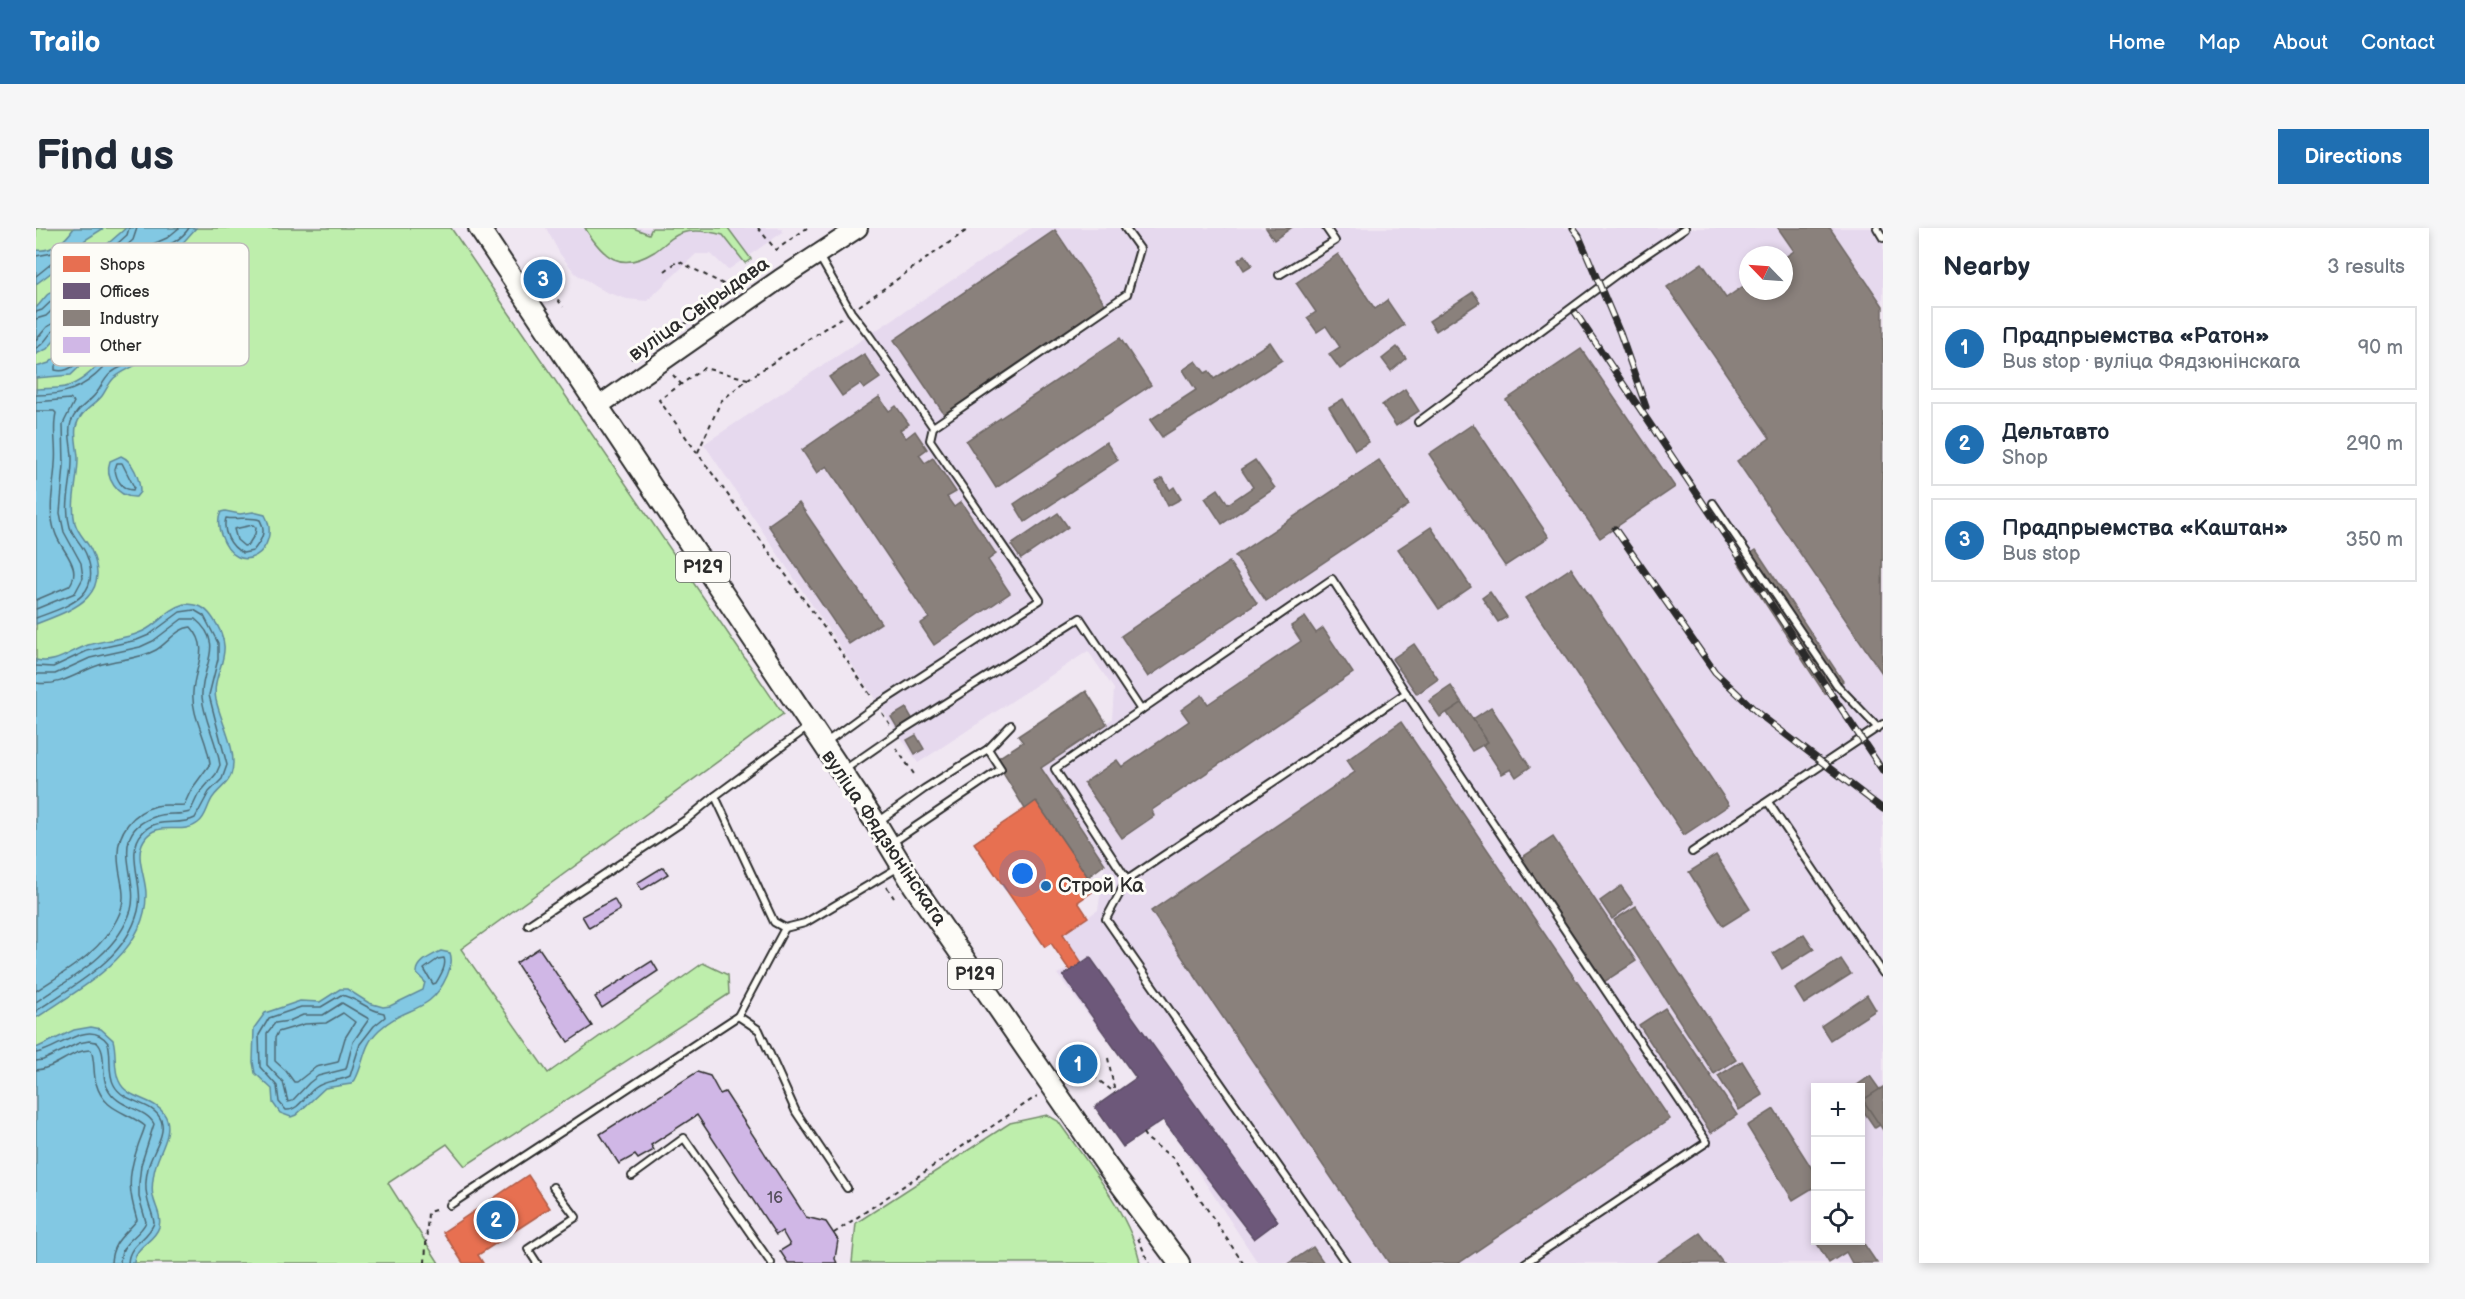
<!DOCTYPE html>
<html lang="en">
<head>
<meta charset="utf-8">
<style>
	:root { --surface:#fff; --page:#f6f6f7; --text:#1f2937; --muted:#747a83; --line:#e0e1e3; --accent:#1f6fb2 }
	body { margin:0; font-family:"Balsamiq Sans",sans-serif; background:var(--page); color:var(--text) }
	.controls { position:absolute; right:18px; bottom:18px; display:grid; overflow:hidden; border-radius:0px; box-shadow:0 3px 9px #0003 }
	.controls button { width:54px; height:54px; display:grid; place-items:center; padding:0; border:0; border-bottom:2px solid var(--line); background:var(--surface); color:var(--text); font:30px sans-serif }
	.compass { position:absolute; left:1703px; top:18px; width:54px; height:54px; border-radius:50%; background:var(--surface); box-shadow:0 3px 9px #0003; rotate:295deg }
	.you { position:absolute; left:987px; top:646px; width:21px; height:21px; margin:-15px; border:4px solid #fff; border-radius:50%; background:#1a73e8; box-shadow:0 0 0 9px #1a73e833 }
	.badge { display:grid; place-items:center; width:39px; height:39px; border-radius:50%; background:var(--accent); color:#fff; font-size:20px; font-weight:700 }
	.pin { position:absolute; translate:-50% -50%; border:3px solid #fff; box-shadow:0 2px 6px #0006 }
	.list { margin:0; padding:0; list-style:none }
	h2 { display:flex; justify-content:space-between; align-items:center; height:78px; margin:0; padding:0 24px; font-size:26px }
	h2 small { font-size:20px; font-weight:400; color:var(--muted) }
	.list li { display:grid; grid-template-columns:39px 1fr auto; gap:18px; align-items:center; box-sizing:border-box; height:84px; margin:0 12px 12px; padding:0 12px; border:2px solid var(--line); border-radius:0px }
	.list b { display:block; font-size:22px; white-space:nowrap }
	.list p { margin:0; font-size:20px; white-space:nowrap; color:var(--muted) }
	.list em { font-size:20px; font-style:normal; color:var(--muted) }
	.icon { flex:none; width:33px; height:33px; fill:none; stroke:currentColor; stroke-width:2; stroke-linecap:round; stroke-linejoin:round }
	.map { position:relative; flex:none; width:1847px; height:1035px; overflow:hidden; border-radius:0px }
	header { display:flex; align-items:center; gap:36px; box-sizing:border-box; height:84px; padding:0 30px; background:var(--accent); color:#fff }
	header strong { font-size:28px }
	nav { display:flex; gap:33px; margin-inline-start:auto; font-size:21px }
	.intro { display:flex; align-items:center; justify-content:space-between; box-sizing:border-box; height:144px; padding:0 36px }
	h1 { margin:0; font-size:42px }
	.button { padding:15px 27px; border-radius:0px; background:var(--accent); color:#fff; font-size:21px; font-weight:700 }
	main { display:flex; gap:36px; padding:0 36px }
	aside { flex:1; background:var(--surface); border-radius:0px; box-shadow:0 3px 9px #0003 }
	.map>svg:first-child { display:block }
</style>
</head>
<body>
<header>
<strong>Trailo</strong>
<nav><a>Home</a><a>Map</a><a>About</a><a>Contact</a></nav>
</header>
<div class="intro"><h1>Find us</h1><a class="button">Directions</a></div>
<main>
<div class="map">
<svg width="1847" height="1035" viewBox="0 0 1847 1035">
	<rect width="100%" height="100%" fill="#f0e7f2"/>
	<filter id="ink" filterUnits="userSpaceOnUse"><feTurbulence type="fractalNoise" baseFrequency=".0167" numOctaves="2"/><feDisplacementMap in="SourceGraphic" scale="12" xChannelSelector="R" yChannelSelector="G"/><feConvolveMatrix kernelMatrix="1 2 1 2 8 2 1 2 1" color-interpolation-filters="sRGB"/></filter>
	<g filter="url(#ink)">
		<g fill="#e6d9ee" fill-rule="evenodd">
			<path d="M510 0H745L747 4 692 42 675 26H660L611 73 591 71 570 64 540 46 524 26Z"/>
			<path d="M995 0H1847V1035H1222L1128 892 1087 919 1059 879 1100 849 1021 746 1046 735 1027 706 1062 682 1069 637 1005 540 1076 491 1078 461 1052 423 882 535 668 216ZM1712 27H1748V63H1712ZM1780 860H1824V1012H1780Z"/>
		</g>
		<g fill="#beeeac" stroke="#748c6c" stroke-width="1.5">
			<path d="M0 0H415L747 486 425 721 512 845 667 735 692 747 693 766 429 938 411 916 352 955 403 1035H0Z"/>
			<path d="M549 0H597L613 6 616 0H692L715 31 709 35 687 7C672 3 655 0 641 7 633 11 626 19 618 24 584 45 567 29 549 0Z"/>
			<path d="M1011 887 1022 893C1049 932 1096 988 1104 1035H816L820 995 974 895Z"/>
		</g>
		<g fill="#82c8e3" stroke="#5f8999" stroke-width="1.5">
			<path d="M38 0H68L49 12 36 29 0 56V22C17 24 29 13 38 0Z"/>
			<path d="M90 0H160L144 18 109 33 99 40 76 63 57 88 25 105 11 121 0 126V80L11 67 22 59 38 61 46 58 48 51 43 43 45 39Z"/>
			<path d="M118 51 128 52 135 61V74L128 85 91 98 75 108 35 147 0 150V139L13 135 34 117 65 98 85 73Z"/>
			<path d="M102 105H108L114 113C114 138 93 137 78 150 73 155 70 162 66 168 57 179 43 184 40 199 38 210 42 221 42 231 42 253 34 273 39 295 42 306 51 313 55 322 77 370 35 382 0 396V161C10 160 20 161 29 159 59 151 73 116 102 105Z"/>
			<path d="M85 228C97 233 104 251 104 264L100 269C82 270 68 250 74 233Z"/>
			<path d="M189 283 204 286 217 284 229 287C247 320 202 355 185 307 182 299 181 292 185 284Z"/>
			<path d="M149 376C162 376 169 379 176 389 204 427 174 441 180 472 185 495 203 524 195 547 192 556 183 561 178 568 171 576 171 589 162 595 146 608 121 591 108 612 98 628 110 649 110 666 111 727 43 761 0 790V432C20 437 34 423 52 417 71 411 94 411 111 401 125 393 132 381 149 376Z"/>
			<path d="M405 723 414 725C417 733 414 740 411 748 394 787 369 777 343 802 326 818 329 834 319 852L315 856 289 860 260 887 255 889 244 885 237 875 236 861 219 845 217 834 218 800 229 785 264 773 284 774 304 761H311L333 775 347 779 354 778 387 762 389 754 381 746C380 734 395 728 405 723Z"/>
			<path d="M55 799 65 801 77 812C81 825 77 841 83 853 92 874 124 869 131 892 136 909 120 928 118 945 117 952 115 960 117 968 119 979 126 987 123 999 118 1015 99 1017 98 1035H0V820L38 802Z"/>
		</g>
		<g fill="#e76f51" stroke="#af5b46" stroke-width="1.5">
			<path d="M1000 573 1052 649 1048 652 1056 664 1042 674 1052 689 1027 706 1046 735 1034 743 1015 715 1009 719 938 615Z"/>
			<path d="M492 947 514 980 442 1027 447 1035H427L407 1004Z"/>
		</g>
		<path fill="#6d597a" stroke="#594b62" stroke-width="1.5" d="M1054 729 1242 993 1218 1011 1127 892 1087 919 1059 879 1100 850 1027 748Z"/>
		<g fill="#8a817c" stroke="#6e6764" stroke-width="1.5">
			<path d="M1230 0H1255L1238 12Z"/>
			<path d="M1742 0H1794L1847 78 1846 445 1701 233 1734 210 1631 59 1666 35 1690 70 1712 55V63H1748V30L1758 23Z"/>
			<path d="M1019 2 1069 76 908 186 858 112Z"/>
			<path d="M1302 26 1339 81 1351 72 1368 97 1304 141 1293 126 1304 119 1290 98 1281 104 1271 90 1280 84 1260 55Z"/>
			<path d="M1209 27 1216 37 1208 42 1202 32Z"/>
			<path d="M1437 64 1444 74 1400 103 1393 93Z"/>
			<path d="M1084 110 1115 157 960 260 930 213Z"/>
			<path d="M1234 114 1246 132 1126 209 1114 192 1160 162 1147 142 1160 133 1169 145 1173 143 1178 151Z"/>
			<path d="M1361 119 1370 130 1355 143 1346 131Z"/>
			<path d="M1545 121 1639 259 1564 310 1470 172Z"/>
			<path d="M828 126 844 150 828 161 824 156 806 168 793 149Z"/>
			<path d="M1369 161 1383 183 1360 198 1346 177Z"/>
			<path d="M843 169 853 183 860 178 873 196 864 202 870 210 879 203 891 221 883 227 889 235 897 230 920 264 911 269 918 279 925 274 960 326 952 332 974 365 898 417 884 396 893 390 791 238 781 245 766 222Z"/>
			<path d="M1307 171 1333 214 1319 222 1293 179Z"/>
			<path d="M1437 196 1513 309 1469 338 1393 226Z"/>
			<path d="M1070 214 1082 232 989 294 978 276Z"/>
			<path d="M1219 232 1239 260 1186 296 1169 270 1182 261 1192 276 1217 259 1205 241Z"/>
			<path d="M1343 232 1373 277 1230 373 1199 328Z"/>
			<path d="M1127 250 1134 262 1138 259 1145 271 1132 278 1120 254Z"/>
			<path d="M763 275 845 395 813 416 732 297Z"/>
			<path d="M1022 285 1032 299 985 331 975 317Z"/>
			<path d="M1395 299 1435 359 1403 381 1362 321Z"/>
			<path d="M1720 322 1807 453 1789 466 1702 334Z"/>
			<path d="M1193 334 1221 375 1112 449 1085 408Z"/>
			<path d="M1535 340 1693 577 1648 607 1490 370Z"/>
			<path d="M1454 364 1471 389 1462 394 1446 370Z"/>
			<path d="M1269 389 1280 405 1287 400 1317 445 1116 582 1118 588 1086 610 1048 555 1081 532 1086 539 1153 493 1145 482 1166 467 1172 476 1265 413 1255 398Z"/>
			<path d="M1378 416 1402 451 1381 466 1356 431Z"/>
			<path d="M1415 458 1426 475 1404 489 1393 473Z"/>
			<path d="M1050 463 1071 496 1005 540 1069 636 1052 649 1000 573 989 581 959 532 987 514 982 508Z"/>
			<path d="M1426 475 1452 514 1436 523 1411 485Z"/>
			<path d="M1455 479 1494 539 1480 549 1475 541 1466 546 1447 517 1452 514 1437 491Z"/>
			<path d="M870 480 877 492 862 501 855 489Z"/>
			<path d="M1365 494 1634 891 1423 1035H1353L1115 683 1319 544 1311 532Z"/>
			<path d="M880 507 888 521 879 526 871 512Z"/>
			<path d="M1517 609 1600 733 1568 754 1485 630Z"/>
			<path d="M1680 627 1714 681 1687 698 1653 644Z"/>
			<path d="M1585 658 1597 675 1576 691 1564 673Z"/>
			<path d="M1600 678 1700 832 1678 846 1578 692Z"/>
			<path d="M1768 706 1778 721 1746 741 1737 725Z"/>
			<path d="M1805 731 1815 746 1768 776 1759 761Z"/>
			<path d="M1831 767 1840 782 1794 812 1785 798Z"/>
			<path d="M1629 780 1701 887 1675 905 1603 797Z"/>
			<path d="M1706 833 1727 867 1703 882 1682 848Z"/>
			<path d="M1834 848 1844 862 1827 872 1844 897 1839 900 1824 878V860H1817Z"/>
			<path d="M1847 859V902L1827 872Z"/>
			<path d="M1738 881 1780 947V958L1757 972 1711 898Z"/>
			<path d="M1664 1005 1687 1035H1620Z"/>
			<path d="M1824 1010 1841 1035H1816L1810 1024 1793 1035 1780 1014 1824 1012Z"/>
			<path d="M1277 1019 1288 1035H1253Z"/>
		</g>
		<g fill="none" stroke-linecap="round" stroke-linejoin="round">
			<g stroke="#4e6a75" stroke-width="1.5">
				<path d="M101 0 97 12 61 44 63 54H66L101 23 131 10 143 0"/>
				<path d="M0 28 22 24 26 27 0 48"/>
				<path d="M122 57 128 59C139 85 95 89 80 97H77V93C86 78 104 60 122 57Z"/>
				<path d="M0 84 6 82 24 65 39 67 50 63 54 54 52 42 91 7 93 0"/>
				<path d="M0 91 10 88 27 72 46 76 45 79 11 99 0 112"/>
				<path d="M54 111 57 112 58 116C48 127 36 147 19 142V138L38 122Z"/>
				<path d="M0 120C8 117 10 110 16 104 28 94 45 91 56 81 70 66 79 49 95 36 113 21 139 21 153 0"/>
				<path d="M0 167C28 167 47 161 67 140 78 129 88 117 103 111L107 112C112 133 87 135 75 145 69 150 66 157 62 163 54 175 40 180 35 194 31 206 36 218 36 230 37 253 27 276 34 299 37 309 46 316 50 326 68 369 31 378 0 390"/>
				<path d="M0 174 34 171 38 174 27 196 28 237 24 285 28 304 45 335 47 350 39 365 0 381"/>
				<path d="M0 183H18L20 185C16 203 21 218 19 236 18 259 11 281 19 304 24 322 48 339 33 358L0 372"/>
				<path d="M81 235H86L98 259 97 262C86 262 80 251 79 241Z"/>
				<path d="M190 290C201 292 215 288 224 292 231 304 225 313 217 323L207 325C194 319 186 303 190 290Z"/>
				<path d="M217 297 220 300 219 306 212 317 208 318 201 312 198 301Z"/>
				<path d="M0 438 17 439 51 423 101 412 113 407 144 384 158 382 168 388 182 415V431L173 467 191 537 186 551 173 564 159 590C142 599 122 588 107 604 88 624 109 657 102 683 90 731 38 757 0 783"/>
				<path d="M0 446H19L54 430 104 419 117 413 146 391H159C191 417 164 439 166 469 168 492 181 514 184 537L180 546 162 567 154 584C142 588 130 584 118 589 70 605 104 650 95 682 81 726 35 750 0 774"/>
				<path d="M0 455C26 459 43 443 66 436 84 431 104 431 120 422 132 415 141 400 155 399 175 421 158 439 157 464 155 489 172 512 174 536L155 562 148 577C139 578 130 576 120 578 97 584 81 604 82 628 82 653 94 666 81 691 65 724 30 743 0 763"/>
				<path d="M408 730C411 738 404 748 400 755L397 756 388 741 402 731Z"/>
				<path d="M305 767C320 769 332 783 348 785L349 789 338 798 324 816 314 848C303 854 290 851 279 860 269 867 263 883 250 882L243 874 241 858 224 839 223 807 233 790 265 779H285Z"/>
				<path d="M306 775 333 791 317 814 310 841 282 848 273 855 256 873 252 874 247 854 231 837V805L239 795 253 793 267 787H287Z"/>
				<path d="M307 785 319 794 309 810 302 834 280 839 261 854H258L250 843 239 833V810L242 804 269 796 290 795Z"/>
				<path d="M0 825C22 822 53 789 72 815 76 828 71 844 78 857 88 876 117 873 125 892 131 906 115 926 112 940 110 949 109 960 111 968 112 978 117 985 118 995 112 1012 93 1015 92 1035"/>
				<path d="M0 833 7 832 43 815 53 813 60 814C72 823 64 846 71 859 81 881 109 879 118 896L105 937 103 955V969L110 994C102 1011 85 1011 84 1035"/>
				<path d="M0 842C20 841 36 821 55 822 59 832 57 845 60 855 68 884 91 883 109 898 107 906 103 913 101 921 91 950 93 964 101 992 89 1007 76 1013 75 1035"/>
			</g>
		</g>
		<g fill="#d0b7e6" stroke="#2b2b2b" stroke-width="1.5">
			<path d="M627 639 632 646 606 662 601 655Z"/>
			<path d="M578 671 584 682 553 700 546 688Z"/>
			<path d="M503 720 556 798 532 814 480 735Z"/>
			<path d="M616 733 622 743 566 780 559 769Z"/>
			<path d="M661 844 674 848 684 866 689 864 770 989 790 994 802 1012 799 1031 801 1035H752L744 1023 754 1017 746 1003 740 1007 661 887 615 917 618 922 602 931 599 927 583 936 564 906Z"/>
		</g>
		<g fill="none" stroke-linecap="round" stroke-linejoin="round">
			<defs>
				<g id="service">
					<path d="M1841 0 1847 10"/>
					<path d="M783 28 815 84 833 107 897 199 894 212 1004 372 841 477 789 515"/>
					<path d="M1243 47 1299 13 1290 0"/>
					<path d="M1382 194 1581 46 1649 0"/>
					<path d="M897 199 1091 66 1104 21 1089 0"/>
					<path d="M1677 275 1801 457 1842 500"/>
					<path d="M1105 482 1296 351 1370 465"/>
					<path d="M772 499 679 568 738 694 749 700 769 695 863 639"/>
					<path d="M808 542 860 506 1044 390 1105 482 1019 541 1091 652"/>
					<path d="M1732 574 1847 745"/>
					<path d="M842 594 888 561 952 521"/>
					<path d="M854 616 965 541 952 521 975 497"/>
					<path d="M1656 624 1847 496"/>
					<path d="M492 697 651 591 679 568"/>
					<path d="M702 788 723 802 760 884 811 960"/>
					<path d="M596 948 648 910 735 1035"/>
					<path d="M414 977 702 788 749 700"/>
					<path d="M501 1035 492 1021 540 989 517 959"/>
					<path d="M1310 1035 1070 691 1091 652 1370 465 1671 914 1489 1035"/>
				</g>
				<path id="secondary" d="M561 179 744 51 822 0"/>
				<path id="primary" d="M443 0 840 595 878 658 1071 938 1143 1035"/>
			</defs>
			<use href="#service" stroke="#2b2b2b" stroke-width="10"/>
			<use href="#secondary" stroke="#2b2b2b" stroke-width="22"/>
			<use href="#primary" stroke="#2b2b2b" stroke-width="24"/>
			<g stroke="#2b2b2b" stroke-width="2" stroke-dasharray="4.5 4.5" stroke-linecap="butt">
				<path d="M722 0 740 22 771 0"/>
				<path d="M501 42 527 79"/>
				<path d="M629 43 642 33 689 57 686 64 670 81"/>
				<path d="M823 78 934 0"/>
				<path d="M595 131 653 93"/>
				<path d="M637 147 645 156"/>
				<path d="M712 151 668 140 623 172 792 405 835 468"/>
				<path d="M662 224 685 173 712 151 806 89"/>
				<path d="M846 485 855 498"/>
				<path d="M860 520 880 549"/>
				<path d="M851 659 858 670"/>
				<path d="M1072 830 1079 865"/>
				<path d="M1028 845 1042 836 1079 865"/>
				<path d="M1107 905 1110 910 1137 930 1207 1035"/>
				<path d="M798 1005 1001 868"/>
				<path d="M1102 1010 1113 1035"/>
				<path d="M389 1035 392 984 403 981"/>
			</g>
			<use href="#service" stroke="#fdfcf7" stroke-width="6"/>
			<use href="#secondary" stroke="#fdfcf7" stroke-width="18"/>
			<use href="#primary" stroke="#fdfcf7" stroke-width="20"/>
			<defs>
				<g id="rail">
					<path d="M1537 0 1543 8 1584 105 1610 179"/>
					<path d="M1539 84 1847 543"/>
					<path d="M1579 301 1679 444 1723 486 1847 581"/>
				</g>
			</defs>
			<use href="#rail" stroke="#2b2b2b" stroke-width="7"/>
			<use href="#rail" stroke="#fdfcf7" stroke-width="4.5" stroke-dasharray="14" stroke-linecap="butt"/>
		</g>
	</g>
	<circle fill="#1f6fb2" stroke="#fdfcf7" stroke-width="2" cx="1010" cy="658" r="6"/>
	<g text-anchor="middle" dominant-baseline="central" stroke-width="6" stroke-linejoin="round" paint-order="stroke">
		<g font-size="16" fill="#544e5a">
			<text x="739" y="970">16</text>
		</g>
		<g fill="#fdfcf7" stroke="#6a6a68" stroke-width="1.5">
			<rect x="640" y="324" width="54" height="30" rx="4.5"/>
			<rect x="912" y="731" width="54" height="30" rx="4.5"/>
		</g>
		<g font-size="18" font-weight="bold" fill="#2b2b2b">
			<text x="667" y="339">Р129</text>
			<text x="939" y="746">Р129</text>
		</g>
		<g font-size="20" fill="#2b2b2b" stroke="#fdfcf7">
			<text transform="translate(663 81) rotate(-35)">вуліца Свірыдава</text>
			<text transform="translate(848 610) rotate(56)">вуліца Фядзюнінскага</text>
		</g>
		<g font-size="20" fill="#2b2b2b" stroke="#fdfcf7" text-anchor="start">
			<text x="1022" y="658">Строй Ка</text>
		</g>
	</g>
	<rect x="15" y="15" width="198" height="123" rx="9" fill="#fdfcf7" stroke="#bebdba" stroke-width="1.5"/>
	<rect x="27" y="28" width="27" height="16" fill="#e76f51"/>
	<rect x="27" y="55" width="27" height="16" fill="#6d597a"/>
	<rect x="27" y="82" width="27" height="16" fill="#8a817c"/>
	<rect x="27" y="109" width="27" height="16" fill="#d0b7e6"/>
	<g font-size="16" fill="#2b2b2b">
		<text x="64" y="42">Shops</text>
		<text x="64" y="69">Offices</text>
		<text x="64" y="96">Industry</text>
		<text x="64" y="123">Other</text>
	</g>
</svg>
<div class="controls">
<button>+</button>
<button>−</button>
<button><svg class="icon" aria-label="locate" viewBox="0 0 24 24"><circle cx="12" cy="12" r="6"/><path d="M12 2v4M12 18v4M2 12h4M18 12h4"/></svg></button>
</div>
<svg class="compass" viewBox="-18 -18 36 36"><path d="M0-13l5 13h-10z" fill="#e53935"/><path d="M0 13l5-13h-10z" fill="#747a83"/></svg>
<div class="you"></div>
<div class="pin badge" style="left:1042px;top:836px">1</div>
<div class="pin badge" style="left:460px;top:992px">2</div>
<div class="pin badge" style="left:507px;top:51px">3</div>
</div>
<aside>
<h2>Nearby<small>3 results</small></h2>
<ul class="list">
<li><span class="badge">1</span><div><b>Прадпрыемства «Ратон»</b><p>Bus stop · вуліца Фядзюнінскага</p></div><em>90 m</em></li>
<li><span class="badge">2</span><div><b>Дельтавто</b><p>Shop</p></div><em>290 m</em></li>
<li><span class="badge">3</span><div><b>Прадпрыемства «Каштан»</b><p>Bus stop</p></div><em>350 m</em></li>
</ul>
</aside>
</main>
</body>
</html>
